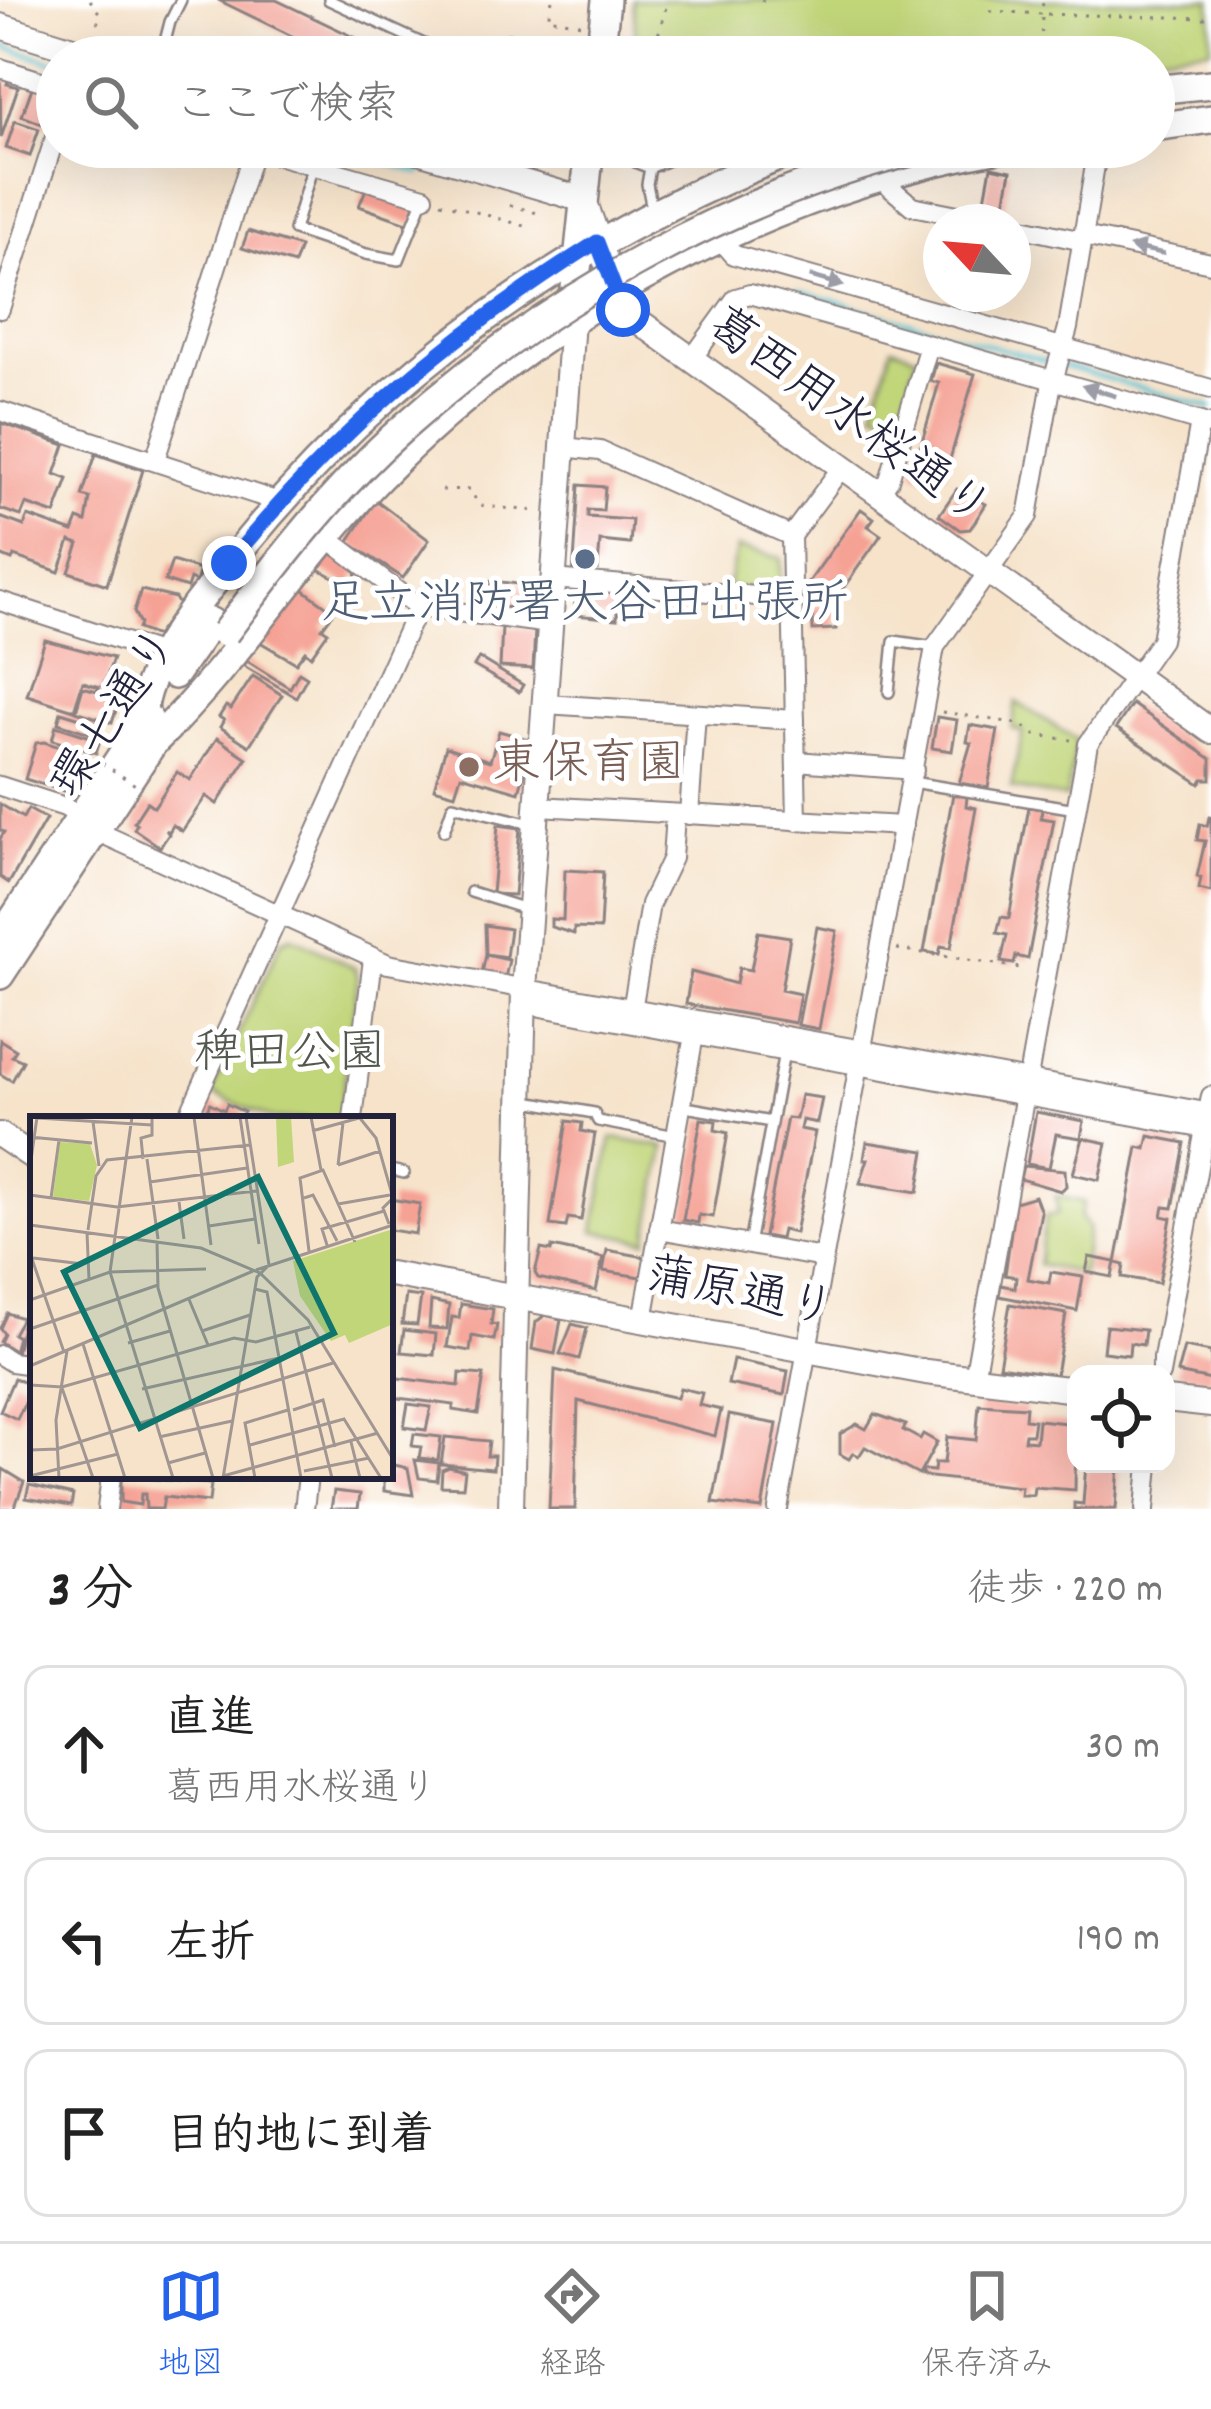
<!DOCTYPE html>
<html lang="ja">
<head>
<meta charset="utf-8">
<style>
	:root { --surface:#fff; --page:#f6f6f6; --text:#222; --muted:#767676; --line:#e0e0e0; --accent:#2563eb }
	body { margin:0; font-family:Dekko,"Klee One",sans-serif; background:var(--page); color:var(--text) }
	.controls { position:absolute; right:36px; bottom:36px; display:grid; overflow:hidden; border-radius:24px; box-shadow:0 12px 48px #0002 }
	.controls button { width:108px; height:108px; display:grid; place-items:center; padding:0; border:0; border-bottom:3px solid var(--line); background:var(--surface); color:var(--text); font:60px sans-serif }
	.compass { position:absolute; left:923px; top:204px; width:108px; height:108px; border-radius:50%; background:var(--surface); box-shadow:0 12px 48px #0002; rotate:296deg }
	.stop { position:absolute; width:36px; height:36px; margin:-27px; border:9px solid #2563eb; border-radius:50%; background:#fff }
	.stop.end { background:#2563eb; border-color:#fff; box-shadow:0 3px 12px #0008 }
	.list { margin:0; padding:0; list-style:none }
	h2 { display:flex; justify-content:space-between; align-items:center; height:156px; margin:0; padding:0 48px; font-size:51px }
	h2 small { font-size:39px; font-weight:400; color:var(--muted) }
	.list li { display:grid; grid-template-columns:78px 1fr auto; gap:36px; align-items:center; box-sizing:border-box; height:168px; margin:0 24px 24px; padding:0 24px; border:3px solid var(--line); border-radius:24px }
	.list b { display:block; font-size:45px; white-space:nowrap }
	.list p { margin:0; font-size:39px; white-space:nowrap; color:var(--muted) }
	.list em { font-size:39px; font-style:normal; color:var(--muted) }
	.icon { flex:none; width:66px; height:66px; fill:none; stroke:currentColor; stroke-width:2; stroke-linecap:round; stroke-linejoin:round }
	.map { position:relative; flex:none; width:1211px; height:1509px; overflow:hidden }
	.search { position:absolute; background:var(--surface); box-shadow:0 12px 48px #0002; left:36px; right:36px; top:36px; height:132px; display:flex; align-items:center; gap:30px; box-sizing:border-box; padding:0 42px; border-radius:66px; color:var(--muted); font-size:45px }
	.sheet { height:732px; background:var(--surface) }
	nav { display:flex; justify-content:space-around; align-items:center; box-sizing:border-box; height:168px; border-top:3px solid var(--line); background:var(--surface); font-size:33px; color:var(--muted) }
	nav a { display:grid; justify-items:center; gap:6px }
	nav .on { color:var(--accent) }
	.map>svg:first-child { display:block }
</style>
</head>
<body>
<div class="map">
<svg width="1211" height="1509" viewBox="0 0 1211 1509">
	<rect width="100%" height="100%" fill="#fff"/>
	<filter id="ink" filterUnits="userSpaceOnUse"><feTurbulence type="fractalNoise" baseFrequency=".00833" numOctaves="2"/><feDisplacementMap in="SourceGraphic" scale="24" xChannelSelector="R" yChannelSelector="G"/><feConvolveMatrix kernelMatrix="1 2 1 2 8 2 1 2 1" color-interpolation-filters="sRGB"/></filter>
	<filter id="wash" filterUnits="userSpaceOnUse"><feTurbulence type="fractalNoise" baseFrequency=".004" numOctaves="4" result="noise"/><feDisplacementMap in="SourceGraphic" scale="48" xChannelSelector="R" yChannelSelector="G"/><feGaussianBlur stdDeviation="2.7" result="paint"/><feColorMatrix in="noise" values="0 0 0 0 0 0 0 0 0 0 0 0 0 0 0 0 0 1.4 0 .05"/><feComposite in="paint" operator="in"/></filter>
	<g filter="url(#wash)">
		<rect width="100%" height="100%" fill="#f6e3ca"/>
		<g fill="#c1d579" stroke="#727c5a" stroke-width="3">
			<path d="M633 0H1211V48L1132 57H669L636 37Z"/>
			<path d="M892 347 917 356 900 417 874 411Z"/>
			<path d="M737 548 781 558 780 591 727 587Z"/>
			<path d="M1016 702 1077 740 1066 798 1011 788 1023 731 1012 729Z"/>
			<path d="M292 936 355 968 358 977 340 1119H272L211 1093 282 940Z"/>
			<path d="M612 1138 665 1147 647 1241 594 1231Z"/>
			<path d="M1056 1196 1084 1202 1080 1218 1088 1228 1082 1273 1038 1265 1046 1216 1058 1214Z"/>
		</g>
		<g fill="none" stroke-linecap="round" stroke-linejoin="round">
			<g stroke="#5ac4d6" stroke-width="4.5">
				<path d="M0 45 57 63"/>
				<path d="M334 147 421 173"/>
				<path d="M798 291 1052 363"/>
				<path d="M1063 366 1211 408"/>
			</g>
		</g>
		<g id="blocks">
			<g fill="#f5a194">
				<path d="M218 0H276L396 57H340L347 43 344 41 335 57Z"/>
				<path d="M0 75 9 78 7 84 18 87 1 138Z"/>
				<path d="M33 85 54 93 57 98 47 126 22 116Z"/>
				<path d="M15 121 39 129 30 156 6 148Z"/>
				<path d="M991 167 1011 171 1003 214 983 210Z"/>
				<path d="M368 184 421 202 413 225 359 206Z"/>
				<path d="M248 231 300 247 294 264 242 248Z"/>
				<path d="M936 363 975 374 946 473 929 468 927 476 913 472 939 383 931 381Z"/>
				<path d="M1 423 65 445 55 474 68 479 55 514 26 504 21 516 0 509Z"/>
				<path d="M96 454 143 470 107 585 69 572 79 544 70 541 59 572 14 556 12 560 0 555V517L24 526 28 516 73 532 78 519 86 522 90 498 82 496Z"/>
				<path d="M579 485 605 487 603 511 588 510V517L632 520 630 544 600 541 598 569 588 568 587 579 573 578Z"/>
				<path d="M957 489 986 504 970 529 960 530 939 515Z"/>
				<path d="M376 500 429 540 403 578 348 542Z"/>
				<path d="M861 509 874 518 868 526 881 535 839 594 826 585 822 591 809 582Z"/>
				<path d="M326 551 359 569 350 586 317 568Z"/>
				<path d="M172 561 200 570 196 582 190 579 187 588 165 581Z"/>
				<path d="M491 581 537 586 534 610 493 606Z"/>
				<path d="M300 587 334 612 322 628 328 632 311 656 305 651 296 663 260 642Z"/>
				<path d="M576 588 628 592 627 614 617 613V619L574 615Z"/>
				<path d="M141 590 175 598 179 605 156 636 138 629 140 624 134 612Z"/>
				<path d="M835 604 836 629 813 630 812 605Z"/>
				<path d="M502 627 535 629 533 669 500 667Z"/>
				<path d="M45 640 113 658 104 686 122 691 112 723 76 711 83 687 97 691 99 687 83 682 74 710 27 695Z"/>
				<path d="M479 658 523 685 519 692 474 666Z"/>
				<path d="M247 661 290 688 299 672 307 677 296 697 244 666Z"/>
				<path d="M253 676 282 695 249 746 220 727 224 720 219 717 226 706 231 709Z"/>
				<path d="M1132 704 1211 759V779H1203L1200 784 1116 728Z"/>
				<path d="M61 712 103 725 99 736 58 723Z"/>
				<path d="M937 717 957 720 952 751 932 748Z"/>
				<path d="M970 725 998 730 988 788 959 783 971 743 967 742Z"/>
				<path d="M56 726 100 740 96 753 52 740Z"/>
				<path d="M499 731 528 739 520 767 502 764 525 771 519 792 461 775 455 794 434 788 446 747 490 761Z"/>
				<path d="M217 738 247 758 217 804 206 796 182 831 173 825 169 832 166 830 169 834 160 847 134 829 137 824 134 822 147 802 154 807 177 772 190 780Z"/>
				<path d="M44 742 82 754 70 793 25 779 36 743Z"/>
				<path d="M953 794 967 797 966 806 976 808 951 948 941 946 939 954 924 952Z"/>
				<path d="M0 804 23 818 28 809 46 819 9 883 0 877V839L4 832 0 830Z"/>
				<path d="M1029 807 1042 809 1041 818 1054 820 1028 959 1016 956 1014 964 1001 962 1007 935 997 933 1001 917 1009 918Z"/>
				<path d="M1209 817H1211V892L1199 889 1201 878 1197 877 1205 841 1197 840 1200 824 1207 826Z"/>
				<path d="M498 825 520 828 514 895 492 894Z"/>
				<path d="M565 870 603 872 600 929 574 928V934L551 927V919L563 920Z"/>
				<path d="M485 925 510 929 506 957 486 954Z"/>
				<path d="M817 927 837 931 819 1029 798 1025Z"/>
				<path d="M758 932 790 937 781 990 800 994 795 1023 686 1004 691 972 736 984 739 968 751 970Z"/>
				<path d="M486 955 509 960 505 978 482 973Z"/>
				<path d="M0 1040 16 1050 12 1056 23 1061 12 1081 0 1074Z"/>
				<path d="M801 1095 822 1098 817 1123 802 1120 800 1129 815 1132 795 1233 782 1230 780 1239 764 1236 787 1118 796 1119Z"/>
				<path d="M210 1103 224 1110 227 1104 244 1112 240 1119H203Z"/>
				<path d="M1036 1112 1084 1121 1081 1138 1056 1134 1049 1168 1027 1164Z"/>
				<path d="M701 1119 716 1121 715 1130 728 1133 713 1217 699 1215 698 1223 683 1220Z"/>
				<path d="M567 1121 582 1123 581 1131 595 1134 581 1220 568 1218 566 1227 550 1225Z"/>
				<path d="M1149 1136 1185 1143 1173 1208 1164 1207 1162 1216 1171 1218 1159 1283 1122 1277 1124 1265 1116 1263 1138 1147 1146 1149Z"/>
				<path d="M1083 1138 1107 1143 1099 1180 1073 1174Z"/>
				<path d="M867 1142 925 1151 918 1192 860 1183 868 1159H864Z"/>
				<path d="M1023 1166 1065 1170 1066 1186 1061 1191 1020 1179Z"/>
				<path d="M1035 1196 1041 1212 1028 1279 1049 1283 1051 1272 1083 1277 1077 1311 999 1296 1001 1285 1015 1288 1016 1277 1005 1275 1015 1202Z"/>
				<path d="M390 1199 420 1204 415 1234 390 1230Z"/>
				<path d="M552 1247 603 1258 596 1291 538 1278 535 1273 541 1249 551 1251Z"/>
				<path d="M607 1250 645 1257 641 1277 603 1271Z"/>
				<path d="M1089 1257 1115 1262 1112 1277 1086 1272Z"/>
				<path d="M406 1295 421 1297 417 1325 402 1324Z"/>
				<path d="M431 1301 449 1305 447 1329 429 1328Z"/>
				<path d="M461 1304 493 1309 491 1324 497 1325 494 1340 472 1336 470 1351 447 1347 452 1317 459 1318Z"/>
				<path d="M1010 1304 1066 1314 1056 1375 999 1366Z"/>
				<path d="M7 1313 22 1318 13 1334 18 1337 14 1351 0 1342 4 1334 0 1328Z"/>
				<path d="M545 1315 561 1319 555 1354 532 1349 536 1322Z"/>
				<path d="M572 1324 587 1328 579 1359 560 1354Z"/>
				<path d="M22 1326 33 1327V1355L16 1353Z"/>
				<path d="M1106 1326 1145 1330 1143 1345 1130 1343 1129 1355 1103 1352Z"/>
				<path d="M404 1330 436 1334 434 1355 401 1352Z"/>
				<path d="M1184 1347 1211 1352V1380L1177 1373Z"/>
				<path d="M733 1360 788 1371 784 1395 728 1384Z"/>
				<path d="M555 1370 677 1398 680 1388 702 1393 699 1405 721 1410 715 1436 578 1401 575 1509H549Z"/>
				<path d="M460 1373 484 1375 478 1414 453 1410 454 1405 390 1397V1377L459 1386Z"/>
				<path d="M14 1378 33 1387 17 1419 0 1411Z"/>
				<path d="M408 1404 431 1407 426 1430 404 1427Z"/>
				<path d="M979 1404 1026 1407 1025 1419 1034 1420 1032 1434H1025L1024 1440 1036 1441 1038 1420 1076 1424 1075 1490 1034 1487 1033 1495H1020L1021 1487 922 1476 923 1470 934 1471 935 1463H944L947 1437 976 1440Z"/>
				<path d="M875 1414 906 1425 903 1430 920 1439 923 1434 937 1442 919 1475 865 1447 859 1456 853 1453 849 1459 840 1454V1434L857 1424 866 1429Z"/>
				<path d="M729 1415 777 1424 762 1509 713 1503Z"/>
				<path d="M414 1434 441 1437 438 1460 419 1458 421 1447 412 1446Z"/>
				<path d="M445 1437 489 1441 487 1456H494L493 1469 441 1464Z"/>
				<path d="M415 1460 439 1463 437 1480 419 1478Z"/>
				<path d="M390 1464 408 1468 413 1495 384 1491V1476H390Z"/>
				<path d="M1086 1464H1119L1116 1509H1074V1503L1083 1504Z"/>
				<path d="M449 1467 465 1471 463 1487 441 1486 442 1470Z"/>
				<path d="M3 1469 24 1482 14 1509H0Z"/>
				<path d="M121 1476 211 1484 209 1502 164 1497 162 1509H146L145 1494H141L140 1505 121 1502Z"/>
				<path d="M29 1485 73 1495 71 1506 26 1498Z"/>
				<path d="M334 1491 360 1494 358 1509H331Z"/>
			</g>
		</g>
	</g>
	<g filter="url(#ink)">
		<use href="#blocks" fill-opacity="0" stroke="#8c8282" stroke-width="3"/>
		<g fill="none" stroke-linecap="round" stroke-linejoin="round">
			<defs>
				<g id="lane">
					<path d="M329 0 439 51 468 49 510 39 595 55"/>
					<path d="M161 57 170 22 181 0"/>
					<path d="M636 147 637 163 650 168"/>
					<path d="M313 165 294 230 366 254 399 260 424 197"/>
					<path d="M650 168 697 147"/>
					<path d="M650 168 647 184 652 209"/>
					<path d="M889 692 894 641 935 647"/>
					<path d="M912 782 1076 809"/>
					<path d="M444 831 453 805 531 824"/>
					<path d="M471 892 529 910"/>
					<path d="M521 1100 594 1113 598 1121 676 1136"/>
					<path d="M680 1106 771 1122"/>
					<path d="M390 1170 404 1173"/>
					<path d="M749 1245 784 1052"/>
				</g>
				<g id="street">
					<path d="M0 68 57 86"/>
					<path d="M249 147 424 197"/>
					<path d="M879 178 912 206 993 222"/>
					<path d="M1013 226 1083 241"/>
					<path d="M1084 236 1211 263"/>
					<path d="M721 240 734 255 1211 389"/>
					<path d="M0 309 57 131"/>
					<path d="M691 360 736 298 750 294 1211 425"/>
					<path d="M0 411 279 502"/>
					<path d="M563 447 600 451 791 536"/>
					<path d="M155 460 254 149"/>
					<path d="M879 494 889 480 929 345"/>
					<path d="M325 536 418 607 550 624"/>
					<path d="M553 579 791 599"/>
					<path d="M0 601 165 655"/>
					<path d="M545 704 795 720"/>
					<path d="M796 761 914 770"/>
					<path d="M0 786 65 807 80 816"/>
					<path d="M538 806 903 826"/>
					<path d="M689 815 696 714"/>
					<path d="M797 821 791 536 842 467"/>
					<path d="M96 831 388 964 1211 1113"/>
					<path d="M526 992 541 1007 1211 1130"/>
					<path d="M632 1010 650 904 672 858 675 815"/>
					<path d="M187 1119 418 607"/>
					<path d="M353 1119 373 959"/>
					<path d="M659 1229 823 1258"/>
					<path d="M643 1320 696 1024"/>
					<path d="M0 1355 11 1362 33 1365"/>
					<path d="M1160 1374 1211 1096"/>
					<path d="M974 1378 1088 744 1161 640 1200 422"/>
					<path d="M107 1509 111 1476"/>
					<path d="M304 1509 308 1476"/>
					<path d="M778 1509 935 647 1028 516 1051 388 1068 328 1098 147"/>
					<path d="M1145 1509 1149 1464"/>
				</g>
				<g id="secondary">
					<path d="M0 26 98 57"/>
					<path d="M405 147 584 200 623 310 1211 731"/>
					<path d="M0 1135 33 1157"/>
					<path d="M390 1274 926 1372 1076 1390"/>
					<path d="M1166 1400 1211 1405"/>
					<path d="M511 1509 524 990 572 321"/>
				</g>
				<g id="primary">
					<path d="M600 57 606 0"/>
					<path d="M1154 90 1211 84"/>
					<path d="M1154 127 1211 119"/>
					<path d="M572 317 590 147"/>
					<path d="M174 675 211 622"/>
					<path d="M139 729C142 715 143 699 149 685 168 634 212 585 246 543 395 361 585 232 803 147"/>
					<path d="M156 740C238 659 299 561 379 478 544 308 773 190 1004 147"/>
					<path d="M0 939 147 717"/>
					<path d="M0 975 163 728"/>
				</g>
			</defs>
			<use href="#lane" stroke="#8c8282" stroke-width="14"/>
			<use href="#street" stroke="#8c8282" stroke-width="22"/>
			<use href="#secondary" stroke="#8c8282" stroke-width="28"/>
			<use href="#primary" stroke="#8c8282" stroke-width="32"/>
			<g stroke="#8c8282" stroke-width="3" stroke-dasharray="3 9" stroke-linecap="butt">
				<path d="M90 0 100 14 95 31"/>
				<path d="M552 0 548 18 581 24"/>
				<path d="M761 0 769 1"/>
				<path d="M990 11 1042 14 1043 0"/>
				<path d="M311 17 316 7"/>
				<path d="M652 57 668 0"/>
				<path d="M1041 57 1042 14 1208 18"/>
				<path d="M441 202 532 228"/>
				<path d="M510 205 537 213"/>
				<path d="M442 490 469 489 480 506 538 511"/>
				<path d="M942 712 1020 724 1035 735 1071 740"/>
				<path d="M897 949 1027 969"/>
			</g>
			<use href="#lane" stroke="#fff" stroke-width="9"/>
			<use href="#street" stroke="#fff" stroke-width="18"/>
			<use href="#secondary" stroke="#fff" stroke-width="24"/>
			<use href="#primary" stroke="#fff" stroke-width="27"/>
			<defs>
				<path id="primary-bridge" d="M225 633C279 560 336 487 404 427 551 296 738 192 931 147"/>
			</defs>
			<use href="#primary-bridge" stroke="#8c8282" stroke-width="32" stroke-linecap="butt"/>
			<path stroke="#8c8282" stroke-width="3" stroke-dasharray="3 9" stroke-linecap="butt" d="M102 763 140 788"/>
			<use href="#primary-bridge" stroke="#fff" stroke-width="27"/>
		</g>
		<defs><path id="oneway-solid" d="M-6-.8H1V-3.2L6.5 0L1 3.2V.8H-6Z" transform="scale(3)"/></defs>
		<g fill="#9c9ca7">
			<use href="#oneway-solid" transform="translate(1147 250) rotate(-168)"/>
			<use href="#oneway-solid" transform="translate(827 281) rotate(16)"/>
			<use href="#oneway-solid" transform="translate(1099 391) rotate(-163)"/>
		</g>
	</g>
	<g fill="none" stroke-linecap="round" stroke-linejoin="round" filter="url(#ink)">
		<path stroke="#2563eb" stroke-width="15" d="M229 563C338 429 451 334 597 242L623 310"/>
	</g>
	<circle fill="#5c6f8a" stroke="#fff" stroke-width="4.5" cx="585" cy="559" r="12"/>
	<circle fill="#8d6e63" stroke="#fff" stroke-width="4.5" cx="469" cy="767" r="12"/>
	<g text-anchor="middle" dominant-baseline="central" stroke-width="10" stroke-linejoin="round" paint-order="stroke">
		<g font-size="48" fill="#22223b" stroke="#fff">
			<text transform="translate(847 420) rotate(36)">葛西用水桜通り</text>
			<text transform="translate(118 715) rotate(-57)">環七通り</text>
			<text transform="translate(740 1296) rotate(11)">蒲原通り</text>
		</g>
		<g font-size="48" fill="#4e5e75" stroke="#fff">
			<text x="585" y="607">足立消防署大谷田出張所</text>
		</g>
		<g font-size="48" fill="#785e54" stroke="#fff" text-anchor="start">
			<text x="493" y="767">東保育園</text>
		</g>
		<g font-size="48" fill="#52584e" stroke="#fff">
			<text x="290" y="1056">稗田公園</text>
		</g>
	</g>
	<g transform="translate(30 1116)">
		<rect width="363" height="363" fill="#f6e3ca"/>
		<path d="M246 1H261L264 46 248 51ZM30 26 60 28 67 49 59 85 23 81ZM363 113V208L319 227 315 219 301 225 270 180 263 145Z" fill="#c1d579"/>
		<path fill="none" stroke="#a19691" stroke-width="3" d="M102 1 80 156 143 362M164 1 181 129M210 1 229 128M281 1 291 54M329 1 346 22 363 82 353 92 359 108M7 2 122 9M63 6 69 50M282 15 329 2M0 21 62 27M113 43 111 22 122 19V1M117 43 128 123M308 49 350 35M308 49 313 7M0 51 7 1M120 66 217 52M0 79 87 91 227 75M21 82 29 24M274 82 283 79 307 125M149 86 154 123M308 88 360 79M0 109 171 132 230 157 278 204 363 343M179 110 225 103M58 114 66 60 77 44 220 29M57 117 59 163M127 126 128 172 183 362M297 129 292 113 354 95M279 135 270 62 293 54 325 126M3 142 53 148M2 143 34 236M226 154 363 109M225 173 237 176 271 362M158 181 178 229M0 184 80 156 176 153M0 213 128 169M172 215 220 199M266 216 302 362M98 227 140 215M53 228 95 362M0 250 223 155M0 269 32 271 204 222 226 226 280 211M32 272 63 362M112 273 249 242M263 294 293 284 305 331M129 321 202 305M327 324 351 362M321 326 330 362M220 329 314 303 327 324M0 334 27 333 303 247M138 347 175 337M274 355 339 342M0 360 88 338M193 360 348 317M29 362 26 304 37 235M193 362 227 161 239 149 216 1M225 362 215 307 258 294"/>
		<path fill="#0f766e" fill-opacity="0.15" stroke="#0f766e" stroke-width="6" d="M228 61 304 217 110 312 34 156Z"/>
		<rect width="363" height="363" fill="none" stroke="#22223b" stroke-width="6"/>
	</g>
</svg>
<div class="controls">
<button><svg class="icon" aria-label="locate" viewBox="0 0 24 24"><circle cx="12" cy="12" r="6"/><path d="M12 2v4M12 18v4M2 12h4M18 12h4"/></svg></button>
</div>
<svg class="compass" viewBox="-18 -18 36 36"><path d="M0-13l5 13h-10z" fill="#e53935"/><path d="M0 13l5-13h-10z" fill="#767676"/></svg>
<div class="stop" style="left:623px;top:310px"></div>
<div class="stop end" style="left:229px;top:563px"></div>
<div class="search"><svg class="icon" aria-label="search" viewBox="0 0 24 24"><circle cx="10" cy="10" r="6"/><path d="M15 15l6 6"/></svg>ここで検索</div>
</div>
<section class="sheet">
<h2>3 分<small>徒歩 · 220 m</small></h2>
<ul class="list">
<li><svg class="icon" aria-label="ahead" viewBox="0 0 24 24"><path d="M12 20V5M6 11l6-6 6 6"/></svg><div><b>直進</b><p>葛西用水桜通り</p></div><em>30 m</em></li>
<li><svg class="icon" aria-label="left" viewBox="0 0 24 24"><path d="M17 20v-9H6M10 6l-5 5 5 5"/></svg><div><b>左折</b></div><em>190 m</em></li>
<li><svg class="icon" aria-label="arrive" viewBox="0 0 24 24"><path d="M6 21V4h12l-3 4 3 4H6"/></svg><div><b>目的地に到着</b></div></li>
</ul>
</section>
<nav>
<a class="on"><svg class="icon" aria-label="map" viewBox="0 0 24 24"><path d="M3 6l6-2 6 2 6-2v14l-6 2-6-2-6 2zM9 4v14M15 6v14"/></svg>地図</a>
<a><svg class="icon" aria-label="directions" viewBox="0 0 24 24"><path d="M12 3l9 9-9 9-9-9zM9 14v-3h6M13 9l2 2-2 2"/></svg>経路</a>
<a><svg class="icon" aria-label="saved" viewBox="0 0 24 24"><path d="M7 4h10v16l-5-4-5 4z"/></svg>保存済み</a>
</nav>
</body>
</html>
